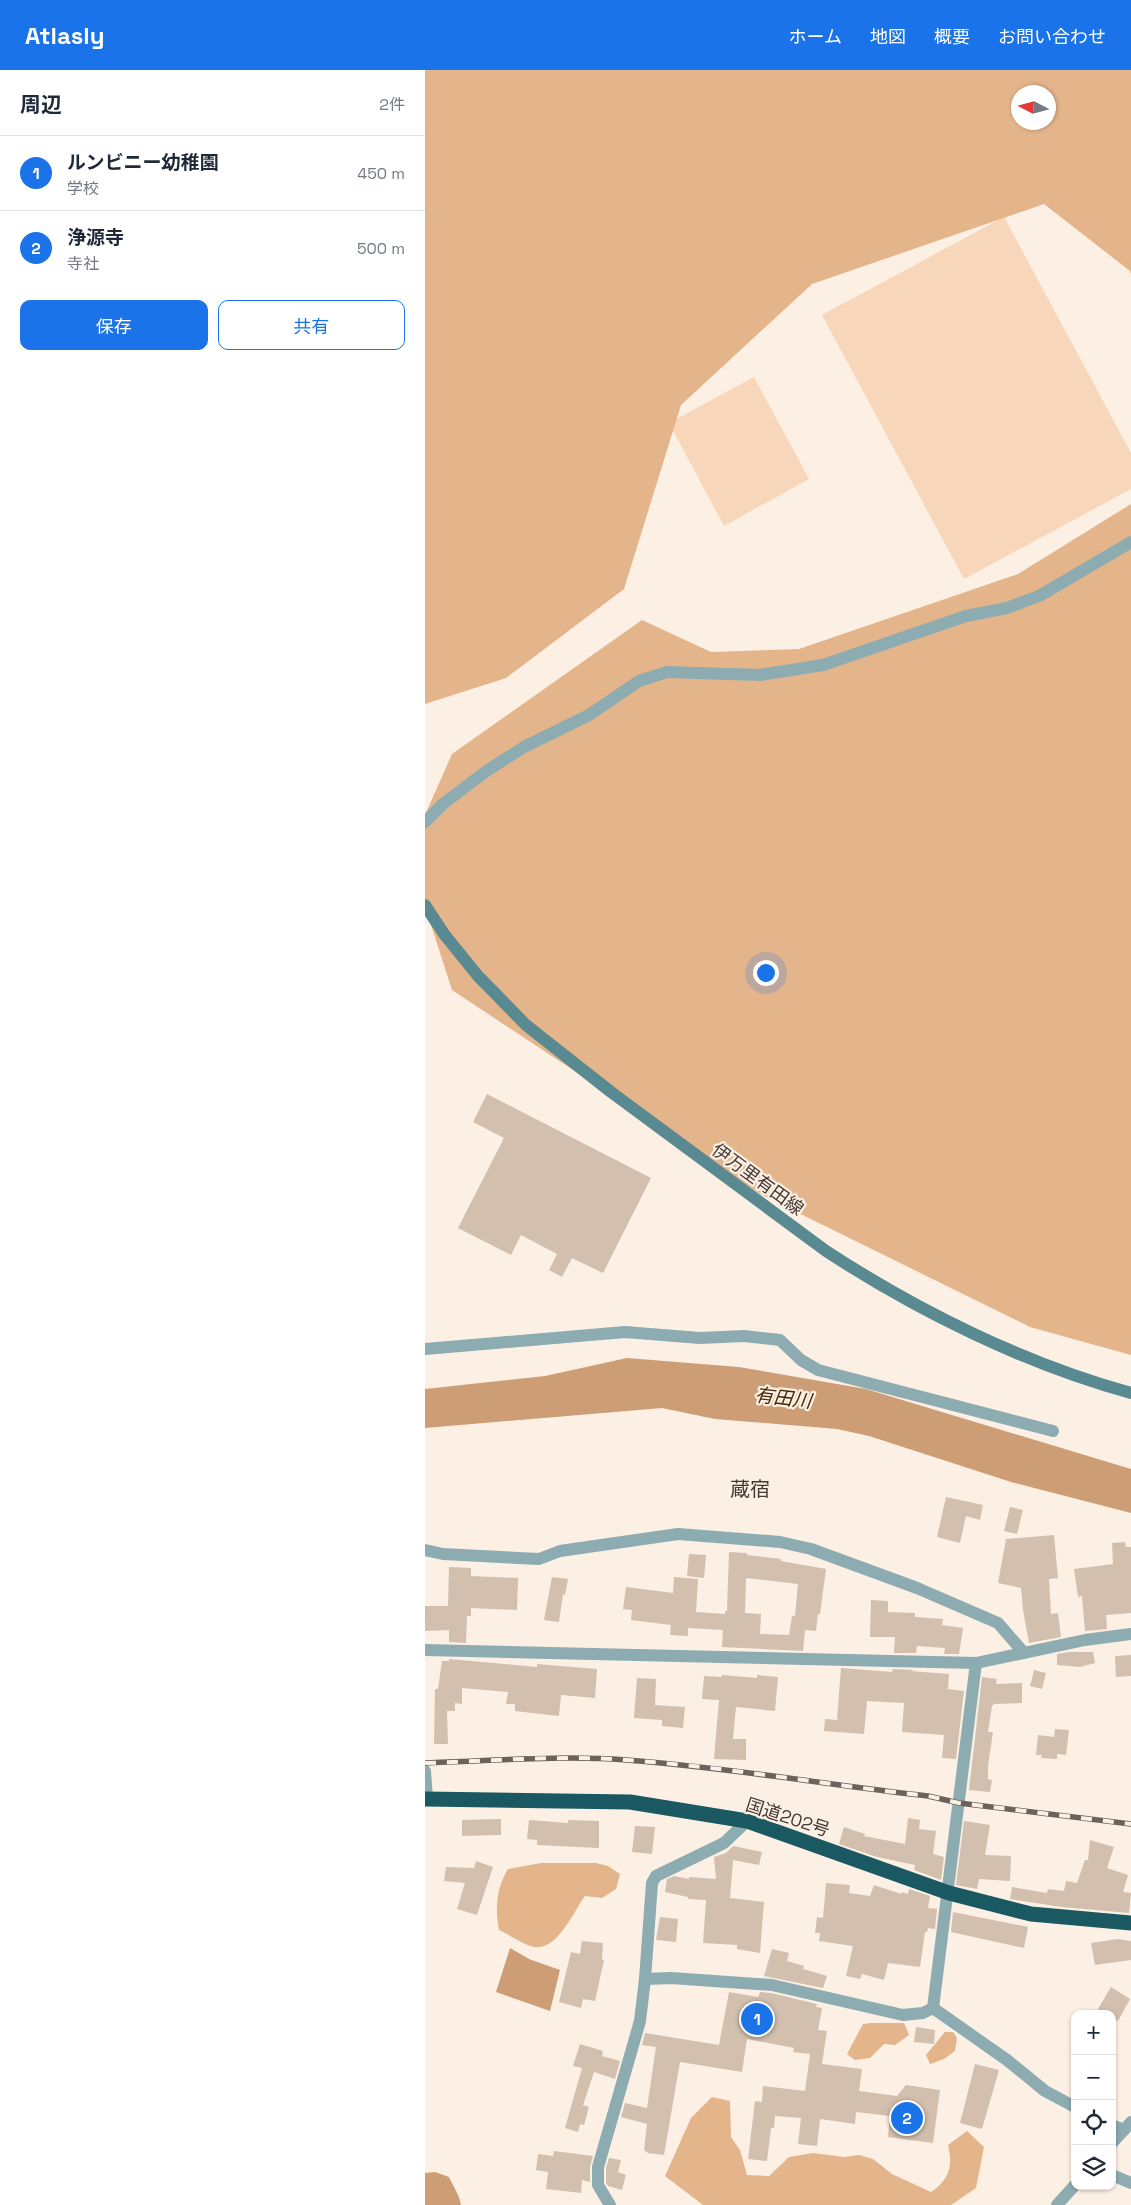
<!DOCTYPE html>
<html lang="ja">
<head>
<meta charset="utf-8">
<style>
	:root { --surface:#fff; --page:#f2f2f3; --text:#1f2937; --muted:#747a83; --line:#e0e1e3; --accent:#1a73e8 }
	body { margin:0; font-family:"Space Grotesk","Noto Sans JP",sans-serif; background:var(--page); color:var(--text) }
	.controls { position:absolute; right:15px; bottom:15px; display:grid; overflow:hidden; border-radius:10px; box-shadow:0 1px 4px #0004 }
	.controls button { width:45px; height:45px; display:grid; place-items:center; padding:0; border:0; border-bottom:1px solid var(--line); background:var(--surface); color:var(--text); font:25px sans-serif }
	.compass { position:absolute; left:586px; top:15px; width:45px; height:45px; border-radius:50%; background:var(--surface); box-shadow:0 1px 4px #0004; rotate:276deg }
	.you { position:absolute; left:340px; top:902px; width:18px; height:18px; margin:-12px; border:4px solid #fff; border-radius:50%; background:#1a73e8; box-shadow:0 0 0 8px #1a73e833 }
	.badge { display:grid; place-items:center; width:32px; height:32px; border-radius:50%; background:var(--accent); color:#fff; font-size:16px; font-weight:700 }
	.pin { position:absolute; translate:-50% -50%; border:2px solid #fff; box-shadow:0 1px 5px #0006 }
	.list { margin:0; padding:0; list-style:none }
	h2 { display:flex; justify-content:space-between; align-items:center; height:65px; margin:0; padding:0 20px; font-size:21px }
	h2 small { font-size:16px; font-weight:400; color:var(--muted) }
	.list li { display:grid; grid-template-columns:32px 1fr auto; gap:15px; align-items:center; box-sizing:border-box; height:75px; padding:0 20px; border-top:1px solid var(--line) }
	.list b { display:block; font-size:19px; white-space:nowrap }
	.list p { margin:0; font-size:16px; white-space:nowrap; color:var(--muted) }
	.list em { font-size:16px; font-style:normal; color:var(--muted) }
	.actions { display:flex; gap:10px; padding:15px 20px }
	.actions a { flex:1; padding:11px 0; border:1px solid var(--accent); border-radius:10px; text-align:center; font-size:18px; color:var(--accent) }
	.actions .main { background:var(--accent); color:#fff }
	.icon { flex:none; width:28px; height:28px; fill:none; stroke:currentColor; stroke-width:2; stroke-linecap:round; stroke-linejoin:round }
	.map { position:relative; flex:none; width:706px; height:2135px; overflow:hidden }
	header { display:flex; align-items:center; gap:30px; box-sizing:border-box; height:70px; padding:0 25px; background:var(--accent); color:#fff }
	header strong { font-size:24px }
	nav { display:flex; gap:28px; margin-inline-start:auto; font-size:18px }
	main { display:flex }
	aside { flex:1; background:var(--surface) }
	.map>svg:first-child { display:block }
</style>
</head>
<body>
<header>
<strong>Atlasly</strong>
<nav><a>ホーム</a><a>地図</a><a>概要</a><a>お問い合わせ</a></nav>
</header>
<main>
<aside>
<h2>周辺<small>2件</small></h2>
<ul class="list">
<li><span class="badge">1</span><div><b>ルンビニー幼稚園</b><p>学校</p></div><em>450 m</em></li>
<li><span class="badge">2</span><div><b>浄源寺</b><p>寺社</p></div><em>500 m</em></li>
</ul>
<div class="actions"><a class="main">保存</a><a>共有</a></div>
</aside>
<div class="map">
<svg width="706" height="2135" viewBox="0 0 706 2135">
	<rect width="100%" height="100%" fill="#fcefe4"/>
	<g fill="#f8d6b9">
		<path d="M579 147 706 383V419L539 509 397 245Z"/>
		<path d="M329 307 384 409 299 456 244 353Z"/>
	</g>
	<g fill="#e4b48b" fill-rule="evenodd">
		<path d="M0 0H706V205L705 201 619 134 387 214 256 335 199 519 81 608 0 634ZM624 22V52H594V22Z"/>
		<path d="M706 434V1285L605 1257 335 1124 27 920 0 836V745L27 684 217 550 286 582 374 579 593 504Z"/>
		<path d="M116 1793H171L183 1796 195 1804 191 1819 177 1828 160 1826C148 1842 133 1880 110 1877 101 1876 83 1864 74 1860 70 1838 71 1819 83 1799Z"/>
		<path d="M446 1953H479L484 1965 470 1975 459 1974 445 1988 430 1990 422 1984 438 1954Z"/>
		<path d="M520 1962H528L532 1968 530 1981 519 1989 505 1994 501 1985Z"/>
		<path d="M287 2027 305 2031 306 2067 315 2080 322 2105 344 2106 364 2087 388 2083 419 2087 434 2085 448 2089 467 2104 506 2122C525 2109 528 2096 523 2075L542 2061 559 2077 551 2118 526 2135H278L240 2106 266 2048Z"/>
	</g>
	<g fill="#cd9e75">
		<path d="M202 1288 314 1297 441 1319 706 1399V1443L586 1412 444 1366 412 1359 290 1349 237 1338 0 1358V1319L120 1306Z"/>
		<path d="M85 1878 104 1889 135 1900 125 1941 71 1922Z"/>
		<path d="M10 2102 24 2107 34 2127 36 2135H0V2103Z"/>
	</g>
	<g fill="#d3bfae" fill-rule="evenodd">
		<path d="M62 1024 226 1108 178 1203 147 1188 137 1207 124 1200 132 1184 96 1165 86 1185 33 1158 79 1068 48 1052Z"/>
		<path d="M521 1427 558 1435 555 1450 541 1446 535 1473 512 1467Z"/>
		<path d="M585 1437 598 1440 592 1464 579 1461Z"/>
		<path d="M629 1465 633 1508 624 1509 626 1544 633 1543 636 1567 604 1573 598 1540 596 1518 573 1513 581 1469Z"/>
		<path d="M700 1472 701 1477H706V1543L681 1545 682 1559 660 1561 657 1526 653 1527 649 1499 688 1494 687 1473Z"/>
		<path d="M304 1482 322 1483V1485L356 1489V1491L401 1499 395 1544H393L391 1561 380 1560 378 1581 297 1577 298 1560 263 1558V1566L245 1565 246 1555 206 1550 207 1540 198 1539 201 1517 248 1523 249 1507 273 1509 271 1542 300 1544V1541H302ZM321 1508 373 1514 370 1546H367L364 1565 335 1564 336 1544 320 1543Z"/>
		<path d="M264 1484 281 1485 279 1508 262 1506Z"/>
		<path d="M24 1497 46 1498V1506L93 1508 92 1540 46 1538V1546H42L41 1573 24 1572V1560L0 1561V1536H23Z"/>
		<path d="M127 1507 143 1509 140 1525 138 1524 134 1552 119 1550Z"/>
		<path d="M446 1530 463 1531V1542L490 1543V1547L518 1549 517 1555 538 1558 534 1584H519L520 1578 492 1576 491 1583H469L470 1567H445Z"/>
		<path d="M644 1582H668L670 1593 655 1597 632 1595V1584Z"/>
		<path d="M706 1585V1606L691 1607 690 1586Z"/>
		<path d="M24 1589 112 1597V1594L172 1599 170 1628 136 1625 134 1646 90 1641V1634H81L83 1622 37 1618V1634L30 1633V1641H22L23 1674H9L10 1619H13L17 1591H24Z"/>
		<path d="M416 1598 467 1602 468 1599 490 1600 485 1601 524 1604 523 1619 539 1621 531 1689 517 1688 519 1665 477 1662 479 1633 442 1631 439 1664 399 1661 400 1649 412 1650Z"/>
		<path d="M609 1600 621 1603 617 1619 605 1616Z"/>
		<path d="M297 1605 332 1608V1605L353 1607 350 1641 311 1637 308 1669H321V1690L289 1689 294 1630 277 1629 279 1606 296 1607Z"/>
		<path d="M557 1607 572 1609 571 1614 597 1613V1633L569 1634 567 1636 563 1662H568L563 1696V1709L567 1710 565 1722 544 1720Z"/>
		<path d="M212 1608 231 1609 230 1635 260 1637 258 1658 237 1656V1650L209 1648Z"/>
		<path d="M630 1659 644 1660 641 1685 632 1684V1689L616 1688 617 1685H611L613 1665 629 1667Z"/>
		<path d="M483 1748 495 1750 494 1759 511 1761 508 1784 519 1787 516 1810 489 1800 490 1795 452 1787 414 1774 419 1757 440 1764 439 1766 480 1774Z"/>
		<path d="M76 1749V1765L37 1766V1750Z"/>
		<path d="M104 1750 143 1753V1750L174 1751V1778L112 1775V1770L102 1769Z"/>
		<path d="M539 1751 565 1755 560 1785 586 1786 585 1811 554 1809 552 1819 531 1815Z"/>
		<path d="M210 1756 230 1757 227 1784 207 1782Z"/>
		<path d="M665 1770 689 1777 682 1798 703 1805 698 1822 706 1823 704 1843 637 1837 585 1829 587 1817 622 1823 623 1819 639 1821 641 1811 652 1813 660 1790H663Z"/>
		<path d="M308 1776 337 1782 334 1795 308 1790 305 1828 339 1832 335 1883 312 1879V1875L278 1873 281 1830 263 1829V1827L240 1822 242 1809 249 1806 264 1809V1807L291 1809 289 1787 301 1783Z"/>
		<path d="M51 1791 68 1797 52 1845 32 1839 40 1813 19 1811 21 1797 49 1798Z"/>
		<path d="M401 1813 425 1815 424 1823 445 1826 449 1815 476 1824V1822L483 1824 484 1819 505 1826 503 1838 512 1839 510 1859 503 1858 502 1862H500L495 1897 463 1893 459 1910 437 1904 435 1909 421 1906 428 1876 394 1871 395 1863H390L392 1847 398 1848Z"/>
		<path d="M528 1842 603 1857 599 1878 526 1862Z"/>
		<path d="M235 1847 253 1849 251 1872 231 1870Z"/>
		<path d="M693 1869 706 1871V1890L670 1895 666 1873Z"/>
		<path d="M157 1871 178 1873 177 1890H179L170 1931 158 1929 156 1938 134 1932 146 1882 155 1884Z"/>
		<path d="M347 1879 364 1883 362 1891 379 1896 378 1899 402 1906 398 1918 339 1906Z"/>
		<path d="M686 1917 705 1929 693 1951 687 1948V1944H680L673 1939Z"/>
		<path d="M304 1922 333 1927 335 1922 346 1923 392 1934 391 1937 397 1938 393 1960 402 1961 397 1994 437 1999 434 2021 472 2026 481 2015 515 2020 508 2073 463 2067 465 2046 431 2042 430 2054 395 2049 392 2076 373 2074 376 2048 350 2046 349 2058H346L342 2091 323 2089 330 2031 337 2032 338 2016 380 2021 385 1984 368 1982 369 1978 322 1969 317 2002 255 1992 239 2085 223 2083 219 2080 222 2054 196 2047 200 2033 222 2038 231 1977 217 1975 220 1963 294 1975Z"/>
		<path d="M491 1957 510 1960 509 1974 489 1972Z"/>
		<path d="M155 1974 178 1981 177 1986 195 1991 190 2009 169 2002 158 2035 164 2037 159 2055 155 2054 153 2062 140 2058 157 1998 148 1996Z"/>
		<path d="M550 1994 574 2000 557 2059 535 2053Z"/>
		<path d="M129 2081 168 2086 165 2097V2112L157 2110 156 2123 121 2119 123 2102 111 2100 113 2084 128 2086Z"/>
		<path d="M184 2088 196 2090 193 2102 201 2105 197 2120 183 2116 181 2113V2098Z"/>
	</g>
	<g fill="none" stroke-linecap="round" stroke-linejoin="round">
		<g stroke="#8cacb1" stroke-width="12">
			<path d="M0 752 18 734 60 702 99 677 164 645 214 611 242 602 335 605 398 595 541 546 582 538 616 525 706 472"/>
			<path d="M0 1279 200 1262 275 1268 319 1266 355 1270 376 1290 393 1300 628 1361"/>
			<path d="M0 1480 18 1484 114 1489 135 1481 253 1464 355 1472 386 1479 492 1518 573 1553 599 1583"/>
			<path d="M0 1580 551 1593 660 1570 706 1564"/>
			<path d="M551 1593 508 1938 582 1990 620 2021 650 2037"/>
			<path d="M0 1701 2 1729"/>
			<path d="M220 1909 246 1908 347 1915 478 1945 498 1943 508 1938"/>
			<path d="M687 2055 699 2060"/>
			<path d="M687 2073 706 2052"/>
			<path d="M687 2105 706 2113"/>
			<path d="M185 2135 173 2115V2097L215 1951 220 1909 227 1813 231 1806 299 1773 322 1751"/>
			<path d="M632 2135 650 2115"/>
		</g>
		<path stroke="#598991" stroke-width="12" d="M0 835 19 864 53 906 101 955 186 1022 401 1181C493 1241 600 1294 706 1323"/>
		<path stroke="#1b5962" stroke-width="15" d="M0 1729 205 1732 322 1751 524 1823 606 1844 706 1853"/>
		<defs>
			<path id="rail" d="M0 1693C67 1691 135 1685 201 1690 302 1697 402 1715 503 1726L534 1733 706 1754"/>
		</defs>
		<use href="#rail" stroke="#6c625b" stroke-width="5.5"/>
		<use href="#rail" stroke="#fcefe4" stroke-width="4" stroke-dasharray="11" stroke-linecap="butt"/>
	</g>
	<g text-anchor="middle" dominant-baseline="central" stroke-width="4.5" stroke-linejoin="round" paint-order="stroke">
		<g font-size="18" fill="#433a33" stroke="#fcefe4">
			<text transform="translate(333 1109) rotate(36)">伊万里有田線</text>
			<text transform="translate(363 1747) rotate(18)">国道202号</text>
		</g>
		<g font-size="19" font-style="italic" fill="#472806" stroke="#fcefe4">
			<text transform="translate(358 1328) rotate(7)">有田川</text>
		</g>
		<g font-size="20" fill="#433a33" stroke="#fcefe4">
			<text x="325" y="1419">蔵宿</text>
		</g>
	</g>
</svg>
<div class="controls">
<button>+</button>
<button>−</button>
<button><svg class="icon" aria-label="locate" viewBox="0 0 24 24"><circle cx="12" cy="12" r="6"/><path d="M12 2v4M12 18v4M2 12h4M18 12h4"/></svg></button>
<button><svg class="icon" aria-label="layers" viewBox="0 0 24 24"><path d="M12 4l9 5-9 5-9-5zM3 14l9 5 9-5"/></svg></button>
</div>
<svg class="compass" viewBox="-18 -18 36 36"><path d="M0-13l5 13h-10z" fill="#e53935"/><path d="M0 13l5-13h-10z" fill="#747a83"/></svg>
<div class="you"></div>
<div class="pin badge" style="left:332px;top:1949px">1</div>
<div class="pin badge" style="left:482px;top:2048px">2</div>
</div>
</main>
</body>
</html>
